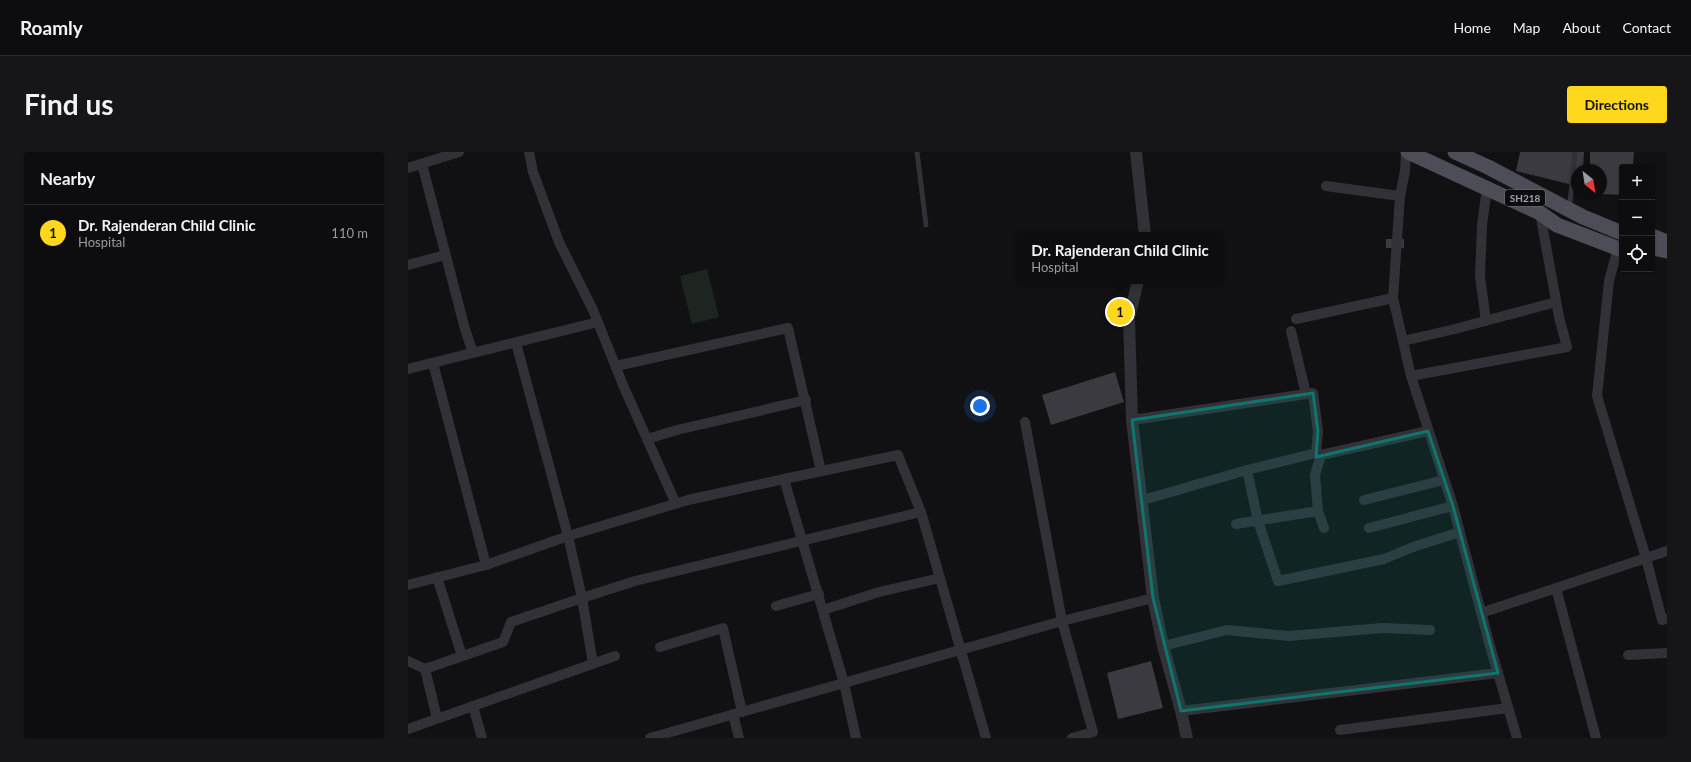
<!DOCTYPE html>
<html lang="en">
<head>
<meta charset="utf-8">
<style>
	:root { --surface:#0d0c0e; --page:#161517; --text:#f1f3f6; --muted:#9a9b9e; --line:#2d2c2e; --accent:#ffd71c }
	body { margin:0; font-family:Lato,sans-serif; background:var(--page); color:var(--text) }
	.controls { position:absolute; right:12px; top:12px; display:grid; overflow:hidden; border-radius:4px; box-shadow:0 1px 3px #0004 }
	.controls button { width:36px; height:36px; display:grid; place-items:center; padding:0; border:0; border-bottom:1px solid var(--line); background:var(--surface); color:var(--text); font:20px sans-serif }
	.compass { position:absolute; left:1163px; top:12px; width:36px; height:36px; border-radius:50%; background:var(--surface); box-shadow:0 1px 3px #0004; rotate:150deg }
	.you { position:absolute; left:572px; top:254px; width:14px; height:14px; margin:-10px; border:3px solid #fff; border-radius:50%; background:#1a73e8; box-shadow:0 0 0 6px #1a73e833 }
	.badge { display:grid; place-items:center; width:26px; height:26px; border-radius:50%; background:var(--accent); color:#111; font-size:13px; font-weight:700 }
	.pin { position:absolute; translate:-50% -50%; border:2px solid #fff; box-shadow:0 1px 4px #0006 }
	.popup { position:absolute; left:609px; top:80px; width:206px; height:52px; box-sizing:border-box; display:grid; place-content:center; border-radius:4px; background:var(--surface); filter:drop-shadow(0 1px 3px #0005); font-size:13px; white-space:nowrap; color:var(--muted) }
	.popup b { font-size:15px; color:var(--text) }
	.popup::after { content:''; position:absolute; left:50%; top:100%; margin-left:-8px; border:8px solid transparent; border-top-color:var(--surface) }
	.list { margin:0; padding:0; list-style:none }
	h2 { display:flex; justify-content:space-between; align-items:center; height:52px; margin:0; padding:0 16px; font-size:17px }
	h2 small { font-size:13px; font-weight:400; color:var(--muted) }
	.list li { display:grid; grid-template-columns:26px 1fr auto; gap:12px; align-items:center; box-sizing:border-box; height:56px; padding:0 16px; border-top:1px solid var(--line) }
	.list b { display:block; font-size:15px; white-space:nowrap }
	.list p { margin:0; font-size:13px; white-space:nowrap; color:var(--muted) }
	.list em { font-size:13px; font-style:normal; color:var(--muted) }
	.icon { flex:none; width:22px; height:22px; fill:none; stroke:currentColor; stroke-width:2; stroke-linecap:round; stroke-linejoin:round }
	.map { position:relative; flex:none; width:1259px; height:586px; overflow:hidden; border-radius:4px }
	header { display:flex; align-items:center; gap:24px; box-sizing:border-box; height:56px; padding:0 20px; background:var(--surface); border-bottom:1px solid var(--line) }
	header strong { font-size:19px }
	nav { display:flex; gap:22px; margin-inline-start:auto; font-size:14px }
	.intro { display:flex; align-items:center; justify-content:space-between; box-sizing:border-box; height:96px; padding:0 24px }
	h1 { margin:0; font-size:28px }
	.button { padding:10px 18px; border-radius:4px; background:var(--accent); color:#111; font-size:14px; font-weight:700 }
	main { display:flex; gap:24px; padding:0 24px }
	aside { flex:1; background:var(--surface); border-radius:4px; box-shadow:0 1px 3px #0004 }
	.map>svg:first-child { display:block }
</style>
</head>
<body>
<header>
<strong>Roamly</strong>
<nav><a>Home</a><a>Map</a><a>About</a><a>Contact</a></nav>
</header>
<div class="intro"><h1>Find us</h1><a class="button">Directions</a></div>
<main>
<aside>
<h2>Nearby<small></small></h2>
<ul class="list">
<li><span class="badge">1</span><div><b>Dr. Rajenderan Child Clinic</b><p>Hospital</p></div><em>110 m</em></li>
</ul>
</aside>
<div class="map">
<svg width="1259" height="586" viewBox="0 0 1259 586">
	<rect width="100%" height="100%" fill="#111012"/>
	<path fill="#1c251f" d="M299 117 311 165 284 172 272 124Z"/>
	<g fill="#3a3a40">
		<path d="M1112 0H1176L1175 18H1169V34L1108 19Z"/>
		<path d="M1182 0H1226L1225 15H1214V43L1193 42V18H1182Z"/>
		<rect x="978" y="87" width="18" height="9"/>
		<rect x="703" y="154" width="15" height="15"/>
		<path d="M707 220 716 250 643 273 634 243Z"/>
		<path d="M743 509 755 556 710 567 699 521Z"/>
	</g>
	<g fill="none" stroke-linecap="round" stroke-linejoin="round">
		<g stroke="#313137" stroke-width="5">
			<path d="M509 0 518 73"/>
			<path d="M1162 51 1167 0"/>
		</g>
		<g stroke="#313137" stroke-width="10">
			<path d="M121 0 125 20 151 90 185 158 215 233 268 352"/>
			<path d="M998 0 997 19 992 44 985 146 1003 224 1045 354 1082 494 1109 586"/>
			<path d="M14 12 57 177 65 201"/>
			<path d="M0 16 51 0"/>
			<path d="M918 34 992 44"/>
			<path d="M1210 96 1201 129 1189 244 1238 406 1254 468 1259 467"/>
			<path d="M0 113 37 103"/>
			<path d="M888 167 985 146"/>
			<path d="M1078 169 1072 124 1074 73 1079 36"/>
			<path d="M883 179 898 242"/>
			<path d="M995 189 1047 177 1148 150"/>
			<path d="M25 211 78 413"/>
			<path d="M208 214 380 176 413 319"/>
			<path d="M0 217 190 170"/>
			<path d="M1003 224 1159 195 1151 165 1132 61"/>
			<path d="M724 268 905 241 910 279 908 301"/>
			<path d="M617 270 654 469 685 580 664 586"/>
			<path d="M239 287 269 278 398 248"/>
			<path d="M913 303 907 323 910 359 916 376"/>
			<path d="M839 318 850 369 870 429 976 407 1005 395 1052 380"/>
			<path d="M376 327 490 303 513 360 578 586"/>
			<path d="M735 348 839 318 908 301 913 303 1020 279"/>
			<path d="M956 348 1036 328"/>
			<path d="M828 372 910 359"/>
			<path d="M961 376 1045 354"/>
			<path d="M29 425 54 504"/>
			<path d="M0 433 78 413 160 384 280 348 376 327 436 531 448 586"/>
			<path d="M1148 436 1188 586"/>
			<path d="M368 454 411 442"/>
			<path d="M415 458 471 440 532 426"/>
			<path d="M1073 461 1259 399"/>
			<path d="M755 494 819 478 881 484 974 476 1022 478"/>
			<path d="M252 495 315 476 334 560"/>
			<path d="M1220 503 1259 501"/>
			<path d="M0 509 17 517"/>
			<path d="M185 512 174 446 227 429 513 360"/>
			<path d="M65 554 74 586"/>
			<path d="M773 559 1090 521"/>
			<path d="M325 562 331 586"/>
			<path d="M29 566 17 517 95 490 103 470 174 446 160 384 108 191"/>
			<path d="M0 577 207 504"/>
			<path d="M932 578 1100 556"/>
			<path d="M242 586 654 469 745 446"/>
		</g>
		<g stroke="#313137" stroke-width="12">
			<path d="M728 0 737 83"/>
			<path d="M730 129 721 166 724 268 745 446 755 494 773 559 779 586"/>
		</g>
		<g stroke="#4d4d57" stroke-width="15">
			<path d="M1000 0 1132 61 1149 73 1214 98"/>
			<path d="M1047 0 1080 15 1175 65 1214 81"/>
			<path d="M1244 84 1256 89"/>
			<path d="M1244 96 1259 99"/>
		</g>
	</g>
	<path fill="#0f766e" fill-opacity="0.2" stroke="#0f766e" stroke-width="3" stroke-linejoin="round" d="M905 241 910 279 908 305 1020 279 1045 354 1090 521 773 559 745 446 724 268Z"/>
	<g text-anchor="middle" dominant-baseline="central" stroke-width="3" stroke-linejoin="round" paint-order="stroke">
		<rect fill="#0c0b0d" stroke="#747582" stroke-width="1" x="1097" y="38" width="40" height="16" rx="3"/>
		<g font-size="10" font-weight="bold" fill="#a0a3b4">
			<text x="1117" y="46">SH218</text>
		</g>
	</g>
</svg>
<div class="controls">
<button>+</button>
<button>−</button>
<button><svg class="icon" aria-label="locate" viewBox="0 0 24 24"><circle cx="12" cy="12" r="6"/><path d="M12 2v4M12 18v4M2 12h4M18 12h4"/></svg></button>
</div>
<svg class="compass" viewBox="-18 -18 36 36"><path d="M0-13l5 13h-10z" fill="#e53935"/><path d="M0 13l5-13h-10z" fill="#9a9b9e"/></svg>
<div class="you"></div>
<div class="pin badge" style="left:712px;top:160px">1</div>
<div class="popup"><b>Dr. Rajenderan Child Clinic</b>Hospital</div>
</div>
</main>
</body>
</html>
